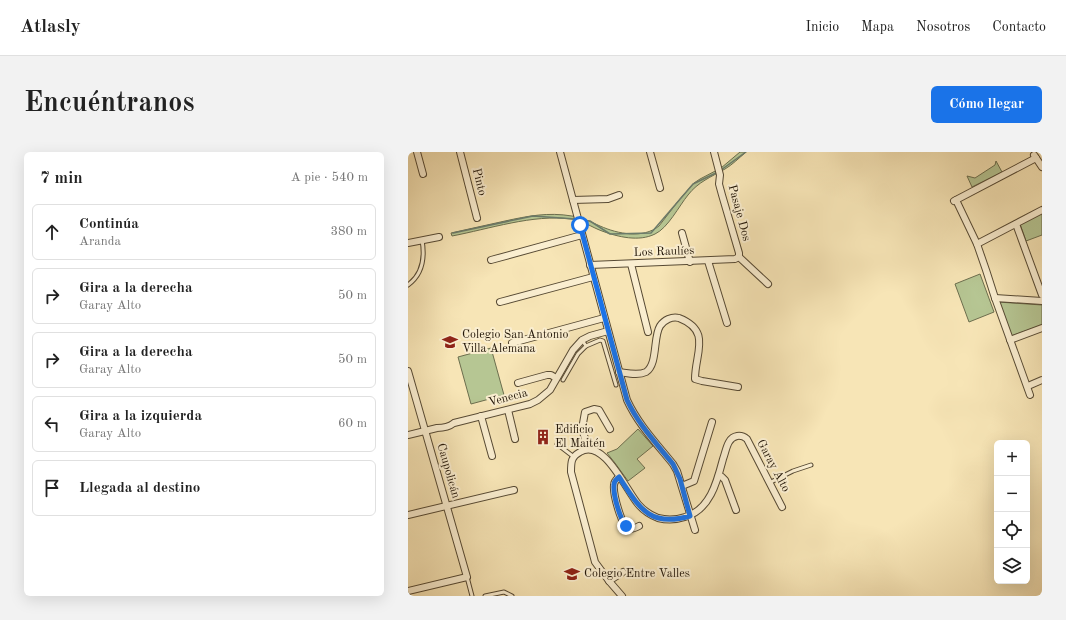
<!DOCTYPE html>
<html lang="es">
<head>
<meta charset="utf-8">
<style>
	:root { --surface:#fff; --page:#f2f2f2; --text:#222; --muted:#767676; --line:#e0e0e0; --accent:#1a73e8 }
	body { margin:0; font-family:"Old Standard TT",serif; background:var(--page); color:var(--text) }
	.controls { position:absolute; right:12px; bottom:12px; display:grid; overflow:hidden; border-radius:6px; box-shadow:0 4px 16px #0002 }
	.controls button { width:36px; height:36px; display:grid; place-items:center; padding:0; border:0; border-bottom:1px solid var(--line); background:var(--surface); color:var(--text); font:20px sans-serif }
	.stop { position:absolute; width:12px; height:12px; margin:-9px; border:3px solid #1a73e8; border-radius:50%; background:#fff }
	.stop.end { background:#1a73e8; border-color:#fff; box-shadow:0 1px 4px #0008 }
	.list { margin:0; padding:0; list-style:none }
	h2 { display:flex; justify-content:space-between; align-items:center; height:52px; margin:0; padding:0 16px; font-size:17px }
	h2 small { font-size:13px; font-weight:400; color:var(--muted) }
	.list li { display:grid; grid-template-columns:26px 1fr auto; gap:12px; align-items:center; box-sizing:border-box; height:56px; margin:0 8px 8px; padding:0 8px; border:1px solid var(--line); border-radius:6px }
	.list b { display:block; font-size:15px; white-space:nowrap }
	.list p { margin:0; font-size:13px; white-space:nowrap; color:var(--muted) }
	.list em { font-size:13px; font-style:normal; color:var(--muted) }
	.icon { flex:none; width:22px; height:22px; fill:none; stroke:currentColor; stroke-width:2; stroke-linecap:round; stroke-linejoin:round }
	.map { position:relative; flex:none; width:634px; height:444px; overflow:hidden; border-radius:6px }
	header { display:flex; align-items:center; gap:24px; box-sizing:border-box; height:56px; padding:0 20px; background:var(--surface); border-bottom:1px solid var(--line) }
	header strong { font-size:19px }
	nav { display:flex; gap:22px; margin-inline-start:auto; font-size:14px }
	.intro { display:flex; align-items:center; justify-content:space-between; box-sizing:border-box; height:96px; padding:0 24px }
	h1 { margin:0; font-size:28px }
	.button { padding:10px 18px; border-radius:6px; background:var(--accent); color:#fff; font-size:14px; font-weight:700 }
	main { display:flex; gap:24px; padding:0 24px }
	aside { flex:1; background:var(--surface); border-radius:6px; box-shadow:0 4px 16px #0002 }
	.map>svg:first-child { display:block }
</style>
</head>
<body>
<header>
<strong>Atlasly</strong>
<nav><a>Inicio</a><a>Mapa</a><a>Nosotros</a><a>Contacto</a></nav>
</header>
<div class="intro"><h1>Encuéntranos</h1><a class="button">Cómo llegar</a></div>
<main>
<aside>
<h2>7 min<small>A pie · 540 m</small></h2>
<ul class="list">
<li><svg class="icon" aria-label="ahead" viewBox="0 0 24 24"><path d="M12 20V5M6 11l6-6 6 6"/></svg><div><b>Continúa</b><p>Aranda</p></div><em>380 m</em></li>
<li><svg class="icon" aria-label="right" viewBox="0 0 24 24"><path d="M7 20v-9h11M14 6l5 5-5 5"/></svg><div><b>Gira a la derecha</b><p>Garay Alto</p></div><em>50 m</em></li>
<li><svg class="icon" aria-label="right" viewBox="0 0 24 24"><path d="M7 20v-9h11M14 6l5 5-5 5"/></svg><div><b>Gira a la derecha</b><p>Garay Alto</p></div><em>50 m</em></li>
<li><svg class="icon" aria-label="left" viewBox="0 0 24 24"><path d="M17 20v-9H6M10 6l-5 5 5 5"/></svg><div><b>Gira a la izquierda</b><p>Garay Alto</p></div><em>60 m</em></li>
<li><svg class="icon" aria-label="arrive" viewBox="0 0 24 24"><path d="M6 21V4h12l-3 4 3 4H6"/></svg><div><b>Llegada al destino</b></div></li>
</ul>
</aside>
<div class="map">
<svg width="634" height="444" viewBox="0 0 634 444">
	<rect width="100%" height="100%" fill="#f7e5b6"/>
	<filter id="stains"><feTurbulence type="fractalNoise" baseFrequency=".005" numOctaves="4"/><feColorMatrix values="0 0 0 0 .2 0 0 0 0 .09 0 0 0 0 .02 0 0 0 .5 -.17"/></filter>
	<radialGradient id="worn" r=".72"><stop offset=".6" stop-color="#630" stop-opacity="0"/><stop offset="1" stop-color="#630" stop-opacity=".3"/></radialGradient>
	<g fill="#b6c693" stroke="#6c6e4e">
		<path d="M332 0H338C331 6 324 13 317 17 303 25 290 30 280 43 271 54 260 76 247 82 231 90 210 85 194 79 183 75 174 68 163 67 125 62 81 77 44 84L43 81C61 77 79 73 97 69 120 64 140 60 164 64 174 65 183 70 192 74 210 82 235 87 251 74L271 48 286 31 292 27 313 16Z"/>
		<path d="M588 9 594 20 564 35 559 24 567 26 587 13Z"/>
		<path d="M634 61V83L618 89 612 72Z"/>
		<path d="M572 122 586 160 561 170 547 132Z"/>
		<path d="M590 150 634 153V173L603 184Z"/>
		<path d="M83 196 96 243 63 252 50 205Z"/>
		<path d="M230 277 245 294 229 307 237 316 220 329 207 311 199 301 209 297Z"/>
	</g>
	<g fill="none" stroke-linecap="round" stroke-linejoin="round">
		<g stroke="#6c7b6a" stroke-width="1.5">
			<path d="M313 18 338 0"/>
			<path d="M173 68 182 69 202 82 243 81 285 32 310 20"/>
			<path d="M45 81 125 64 167 67"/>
		</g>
		<defs>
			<g id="service">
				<path d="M0 133C15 122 17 105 14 88"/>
				<path d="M178 194 192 188 195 189 208 233"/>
				<path d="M155 228 170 202 178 194 174 188"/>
				<path d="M149 292 166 305"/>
				<path d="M361 331 385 319 403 313"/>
				<path d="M59 425 64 444"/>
				<path d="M77 444 96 440 104 444"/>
			</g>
			<g id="minor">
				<path d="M9 0 15 22"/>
				<path d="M52 0 69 66"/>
				<path d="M152 0 219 248C230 272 248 291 265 312L269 319 287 378"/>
				<path d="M242 0 252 36"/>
				<path d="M306 0 312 23 311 32 314 43 331 101V105"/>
				<path d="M626 3 634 15"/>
				<path d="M165 48 200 47 211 43"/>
				<path d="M548 48 569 92 578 118 587 146 622 243"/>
				<path d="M546 49 628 6"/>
				<path d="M608 72 634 143"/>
				<path d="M274 81 282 110"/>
				<path d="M0 91 31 85"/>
				<path d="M569 92 634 58"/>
				<path d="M331 105 360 132"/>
				<path d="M83 108 174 83"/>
				<path d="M300 109 319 171"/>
				<path d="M223 112 240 180"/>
				<path d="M182 113 327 107 331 105"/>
				<path d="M587 146 634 149"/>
				<path d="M92 150 185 125"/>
				<path d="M602 188 634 176"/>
				<path d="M104 191 196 166"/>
				<path d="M0 219 59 425 0 439"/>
				<path d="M211 220C219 221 230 224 238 220 250 212 245 185 252 174 256 168 264 164 271 166 304 179 287 201 287 227L294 229 330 235"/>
				<path d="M110 231 139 223H143L148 226"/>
				<path d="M620 234 634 228"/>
				<path d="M100 258 107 287"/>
				<path d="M73 264 84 304"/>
				<path d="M0 283 29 276C35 276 41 275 46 271L122 252 130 248 142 238 165 198 174 188 182 184 200 179"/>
				<path d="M180 296 174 277 177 260 186 257 191 258 202 277"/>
				<path d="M311 323 314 325 317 328 328 358"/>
				<path d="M211 325C209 327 206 329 206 333 205 341 213 375 222 377 225 377 229 375 231 374"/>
				<path d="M274 334 286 329 304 270"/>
				<path d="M0 363 106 338"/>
				<path d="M201 429 215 420"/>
				<path d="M214 444 201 429 187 410 163 320C163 310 163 305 172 300 195 285 218 338 230 352 235 358 242 363 250 366 258 368 268 368 277 365 302 358 309 330 315 307 317 302 318 295 321 290 325 283 333 282 339 287L374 355"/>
			</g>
		</defs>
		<use href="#service" stroke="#574a34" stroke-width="5"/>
		<use href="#minor" stroke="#574a34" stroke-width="8"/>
		<use href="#service" stroke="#faeed0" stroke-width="3"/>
		<use href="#minor" stroke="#faeed0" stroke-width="6"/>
	</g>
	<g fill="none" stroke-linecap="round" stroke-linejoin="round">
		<path stroke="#1a73e8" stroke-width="5" d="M172 73 219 248C230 272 248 291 265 312L272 327 282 364C241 376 231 355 211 325 208 328 206 329 206 333 205 343 212 367 218 374"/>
	</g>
	<defs>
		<symbol id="school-bare" viewBox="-9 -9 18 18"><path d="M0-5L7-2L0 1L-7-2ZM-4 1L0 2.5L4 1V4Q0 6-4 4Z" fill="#8f2418" stroke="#faeed0" stroke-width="2.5" paint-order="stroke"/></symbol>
		<symbol id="building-bare" viewBox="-9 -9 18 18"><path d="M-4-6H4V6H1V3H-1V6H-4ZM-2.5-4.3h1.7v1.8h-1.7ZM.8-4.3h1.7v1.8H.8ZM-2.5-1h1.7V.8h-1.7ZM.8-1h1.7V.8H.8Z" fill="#8f2418" stroke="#faeed0" stroke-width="2.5" paint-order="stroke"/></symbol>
	</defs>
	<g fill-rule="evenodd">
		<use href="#school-bare" x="31" y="179" width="22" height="22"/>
		<use href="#building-bare" x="124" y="274" width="22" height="22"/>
		<use href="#school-bare" x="153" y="411" width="22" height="22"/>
	</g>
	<g text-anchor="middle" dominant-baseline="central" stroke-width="4" stroke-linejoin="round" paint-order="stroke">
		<g font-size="12" fill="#221608" stroke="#faeed0">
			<text transform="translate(71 30) rotate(76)">Pinto</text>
			<text transform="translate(331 61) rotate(75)">Pasaje Dos</text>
			<text transform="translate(256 100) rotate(-2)">Los Raulíes</text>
			<text transform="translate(100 246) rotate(-15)">Venecia</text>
			<text transform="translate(365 314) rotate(62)">Garay Alto</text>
			<text transform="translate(40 319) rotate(74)">Caupolicán</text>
		</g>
		<g font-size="12" fill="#221608" stroke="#faeed0" text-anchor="start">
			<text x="54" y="183">Colegio San Antonio<tspan x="54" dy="14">Villa Alemana</tspan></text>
			<text x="147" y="278">Edificio<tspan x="147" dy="14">El Maitén</tspan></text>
			<text x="176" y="422">Colegio Entre Valles</text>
		</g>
	</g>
	<rect width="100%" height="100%" filter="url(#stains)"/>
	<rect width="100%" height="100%" fill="url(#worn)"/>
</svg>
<div class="controls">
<button>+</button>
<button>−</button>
<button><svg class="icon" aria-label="locate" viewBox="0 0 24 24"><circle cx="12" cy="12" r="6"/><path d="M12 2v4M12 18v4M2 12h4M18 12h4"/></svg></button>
<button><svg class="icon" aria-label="layers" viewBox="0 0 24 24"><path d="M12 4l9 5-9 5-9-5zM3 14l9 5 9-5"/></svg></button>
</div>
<div class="stop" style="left:172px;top:73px"></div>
<div class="stop end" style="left:218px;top:374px"></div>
</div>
</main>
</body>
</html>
